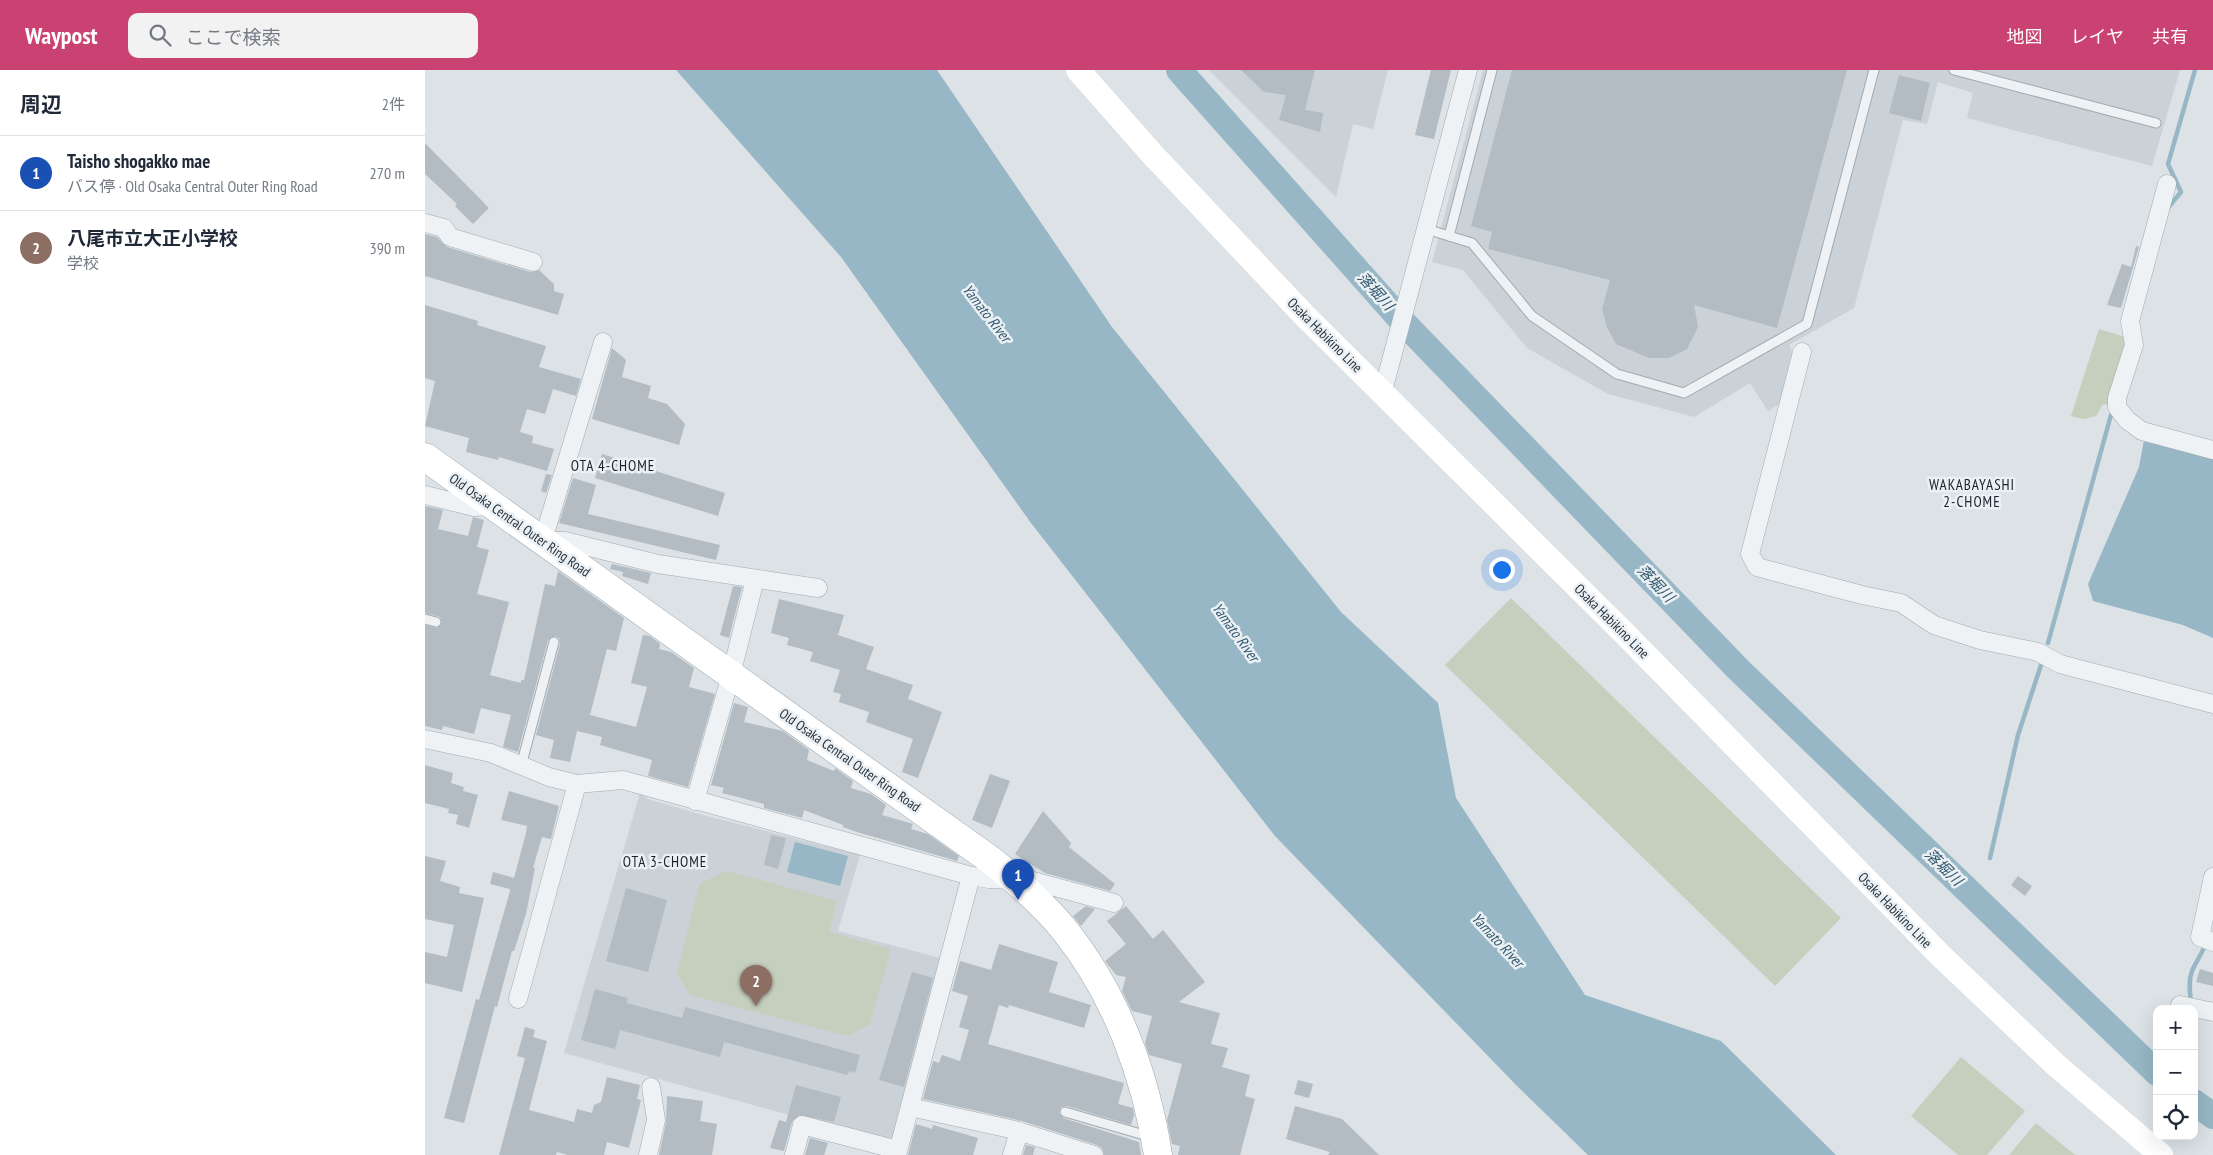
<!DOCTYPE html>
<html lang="ja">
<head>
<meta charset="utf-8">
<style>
	:root { --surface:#fff; --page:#f2f2f3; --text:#1f2937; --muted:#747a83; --line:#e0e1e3; --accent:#ca4272 }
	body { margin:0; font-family:"PT Sans Narrow","Noto Sans JP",sans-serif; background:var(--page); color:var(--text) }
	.controls { position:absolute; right:15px; bottom:15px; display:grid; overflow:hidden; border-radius:10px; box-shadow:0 5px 20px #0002 }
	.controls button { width:45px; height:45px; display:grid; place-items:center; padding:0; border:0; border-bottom:1px solid var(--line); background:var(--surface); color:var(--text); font:25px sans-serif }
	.you { position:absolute; left:1076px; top:499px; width:18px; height:18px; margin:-12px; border:4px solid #fff; border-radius:50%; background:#1a73e8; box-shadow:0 0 0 8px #1a73e833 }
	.badge { display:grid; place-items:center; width:32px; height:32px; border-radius:50%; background:var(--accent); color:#fff; font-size:16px; font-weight:700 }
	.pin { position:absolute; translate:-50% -41px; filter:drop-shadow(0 1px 2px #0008) }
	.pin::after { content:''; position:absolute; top:26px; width:18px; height:15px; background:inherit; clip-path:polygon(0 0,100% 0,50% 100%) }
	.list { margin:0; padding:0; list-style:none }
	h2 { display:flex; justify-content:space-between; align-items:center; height:65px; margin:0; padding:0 20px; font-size:21px }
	h2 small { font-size:16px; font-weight:400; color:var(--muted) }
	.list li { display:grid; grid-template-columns:32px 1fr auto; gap:15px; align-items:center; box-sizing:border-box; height:75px; padding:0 20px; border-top:1px solid var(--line) }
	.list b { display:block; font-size:19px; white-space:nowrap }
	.list p { margin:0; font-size:16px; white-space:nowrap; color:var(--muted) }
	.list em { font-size:16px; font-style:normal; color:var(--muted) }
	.icon { flex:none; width:28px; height:28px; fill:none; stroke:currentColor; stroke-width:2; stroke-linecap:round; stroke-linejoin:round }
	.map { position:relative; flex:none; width:1788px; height:1085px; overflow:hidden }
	header { display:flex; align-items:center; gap:30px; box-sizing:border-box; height:70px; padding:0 25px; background:var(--accent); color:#fff }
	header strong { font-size:24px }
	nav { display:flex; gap:28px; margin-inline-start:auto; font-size:18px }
	.search { width:350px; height:45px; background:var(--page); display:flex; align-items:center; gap:12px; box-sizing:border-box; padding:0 18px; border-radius:10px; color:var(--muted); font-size:19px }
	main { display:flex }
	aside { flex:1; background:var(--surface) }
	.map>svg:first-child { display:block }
</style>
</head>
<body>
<header>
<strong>Waypost</strong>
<div class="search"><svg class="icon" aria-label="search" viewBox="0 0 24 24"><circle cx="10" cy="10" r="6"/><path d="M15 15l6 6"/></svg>ここで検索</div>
<nav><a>地図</a><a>レイヤ</a><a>共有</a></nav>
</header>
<main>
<aside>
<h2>周辺<small>2件</small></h2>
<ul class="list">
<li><span class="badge" style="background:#1a4fb4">1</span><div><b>Taisho shogakko mae</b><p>バス停 · Old Osaka Central Outer Ring Road</p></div><em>270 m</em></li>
<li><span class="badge" style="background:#8d6e63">2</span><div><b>八尾市立大正小学校</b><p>学校</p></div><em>390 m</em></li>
</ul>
</aside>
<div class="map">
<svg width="1788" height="1085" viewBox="0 0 1788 1085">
	<rect width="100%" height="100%" fill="#dce2e6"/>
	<g fill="#cad1d7">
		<path d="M784 0H963L948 59 928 54 911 127Z"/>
		<path d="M1058 0H1755L1727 96 1542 48 1548 23 1513 12 1502 54 1478 50 1429 238 1364 275 1369 286 1359 331 1343 341 1325 313 1269 347 1183 324 1102 278 1038 200 1007 192Z"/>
		<path d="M215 723 223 729 274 744 435 785 413 861 523 890 470 1074 139 983Z"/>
	</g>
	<g fill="#c5cfbd">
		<path d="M1674 259 1704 268 1686 336 1678 334 1671 346 1658 349 1646 346Z"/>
		<path d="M1086 528 1416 848 1350 916 1020 595Z"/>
		<path d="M302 801 412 831 404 862 466 879 445 954 423 966 265 925 252 904 274 814Z"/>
		<path d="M1536 987 1600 1041 1562 1085H1533L1486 1046Z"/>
		<path d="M1611 1053 1650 1085H1584Z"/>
	</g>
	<g fill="#97b7c6">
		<path d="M251 0H512L687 257 916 542 1013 633 1031 728 1160 925 1296 971 1411 1085H1163L1093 1017 850 766 606 453 416 187Z"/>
		<path d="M1719 370 1788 388V568L1758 555 1668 531 1663 514 1714 397Z"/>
		<path d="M370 772 423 786 415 816 362 802Z"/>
	</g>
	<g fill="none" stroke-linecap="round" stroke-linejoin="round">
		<g stroke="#97b7c6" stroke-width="4.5">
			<path d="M1742 139 1756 122 1743 94 1770 0"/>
			<path d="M1623 573 1686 345"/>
			<path d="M1565 788 1593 665 1617 592"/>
			<path d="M1766 933C1765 923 1763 911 1767 901 1771 891 1778 883 1781 872"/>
		</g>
		<g stroke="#97b7c6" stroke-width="26">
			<path d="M754 0 978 252 1313 599 1732 1003"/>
			<path d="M1769 1032 1788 1046"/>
		</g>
	</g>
	<g fill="#b3bcc2">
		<path d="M816 0H890L880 40 898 43 895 62 854 50 861 25 839 22Z"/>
		<path d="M1006 0H1026L1009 69 990 65Z"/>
		<path d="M1087 0H1422L1352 258 1269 235 1273 257 1262 279 1244 288H1224L1191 274 1182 257 1177 239 1185 210 1063 179 1067 162 1046 156Z"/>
		<path d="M1474 5 1505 13 1496 51 1464 43Z"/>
		<path d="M0 73 64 138 48 154 30 136 32 134 0 104Z"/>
		<path d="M0 164 12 167 22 177 105 202 114 200 129 214V221L139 224 133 245 0 206Z"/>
		<path d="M1711 176 1714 177 1696 238 1682 235 1697 194 1706 197Z"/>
		<path d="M0 235 53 251 52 255 121 276 114 297 156 309 151 326 128 319 120 344 102 339 95 362 108 366 107 373 129 379 122 401 74 387 73 390 41 382 44 368 0 356 10 311 0 308Z"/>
		<path d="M187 278 201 290 197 307 226 316 223 328 242 334 260 354 254 375 167 349Z"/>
		<path d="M177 384 300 423 293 446 170 408Z"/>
		<path d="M121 404 127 405 121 423 116 421Z"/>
		<path d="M148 408 171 415 163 444 295 475 291 490 134 453Z"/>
		<path d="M0 436 18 440 13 459 43 466 48 447 59 450 52 477 64 480 52 524 84 532 65 605 96 613V610H99L120 514 130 516 133 501 199 548 191 581 182 579 165 645 211 657 222 617 206 613 218 565 225 566 235 574 234 579 246 582 269 598 264 617 290 624 263 717 223 706 227 690 175 675 177 667 152 661 145 692 125 688 129 670 111 665 135 574 134 568 130 566 123 570 93 682 78 677 86 645 56 638 49 664 18 656 17 660 0 656V555L12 558 17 553 15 547 0 543Z"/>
		<path d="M187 494 226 503 223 514 197 506 198 502 185 499Z"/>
		<path d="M308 516 317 517 304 568 295 565Z"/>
		<path d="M354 529 419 545 413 565 449 577 441 599 488 615 483 629 517 642 493 708 477 702 488 669 441 652 444 642 414 632 416 624 408 622 415 600 385 591 388 582 362 575 364 568 346 563Z"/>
		<path d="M309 633 323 637 319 652 358 661 384 680 382 690 409 701 410 698 428 711 426 718 446 724 461 735 457 745 488 754 486 759 503 764 534 786 532 791 432 762 418 757V755L379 740 377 748 339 738V734L297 723 299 718 286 715Z"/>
		<path d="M0 695 28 703 26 713 39 717 38 721 53 725 44 758 31 754 33 745 23 743 24 739 0 733Z"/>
		<path d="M565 704 585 711 567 758 547 750Z"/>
		<path d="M84 721 134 736 126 769 117 767 108 798H110L101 844 89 881H87L72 937 70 936 39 1053 19 1048 51 929 54 930 85 821V819L65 814 68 802 89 808 101 763 102 756 76 750Z"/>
		<path d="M618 741 646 773 644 777 690 814 685 821 620 803 590 784Z"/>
		<path d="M346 765 361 768 353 799 339 795Z"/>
		<path d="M0 786 21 791 15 811 35 817 34 823 59 828 37 922 0 913V882L22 887 29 855 0 849Z"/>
		<path d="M1593 806 1607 816 1600 826 1586 815Z"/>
		<path d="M201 818 242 830 223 902 181 891Z"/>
		<path d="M661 836 670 839 656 856 648 846Z"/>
		<path d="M701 836 728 869 738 860 780 912 754 932 795 943 786 974 803 978 797 997 825 1005 820 1026 830 1029 815 1085H753L755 1076 747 1074 742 1050 757 994 724 985 720 973 727 946 707 941 697 921 701 907 691 905 680 891 701 874 682 851Z"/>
		<path d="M574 874 633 892 624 922 666 935 659 958 584 935 583 938 574 935 563 974 699 1013 693 1034 708 1038 709 1045 706 1055 642 1036 636 1037 634 1043 638 1048 714 1072 716 1085H679L677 1078 672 1075 597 1051 498 1029 508 991 514 993 517 985 535 991 544 960 534 957 543 926 527 921 535 891 566 900Z"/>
		<path d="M1775 899 1788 903V916L1771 912Z"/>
		<path d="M487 902 508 908 479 1017 454 1010Z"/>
		<path d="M170 919 203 928 202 933 257 948 260 937 435 985 430 1003 424 1001 422 1005 299 972 295 987 195 960 190 979 156 970Z"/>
		<path d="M100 957 110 960 108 967 122 971 104 1040 149 1052 152 1039 167 1043 169 1035 176 1032 182 1007 215 1015 212 1029 216 1030 204 1078 182 1072 179 1085H143L132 1082 131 1085H74L100 988 92 986Z"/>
		<path d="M873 1010 888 1014 884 1028 869 1024Z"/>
		<path d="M371 1015 416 1027 409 1052 374 1045 367 1052 359 1081 345 1078 354 1050 361 1052Z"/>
		<path d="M242 1026 278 1031 275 1051 292 1054 287 1085H234L241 1052Z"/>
		<path d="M870 1036 917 1049 954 1085H903L905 1082 861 1069Z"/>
		<path d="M491 1054 507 1059 508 1055 553 1068 548 1085H483Z"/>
		<path d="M385 1068 403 1073 399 1085H380Z"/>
		<path d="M601 1075 610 1077 608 1085H598Z"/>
	</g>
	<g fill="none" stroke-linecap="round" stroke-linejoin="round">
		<defs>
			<g id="lane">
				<path d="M1529 0 1731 53"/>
				<path d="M1001 159 1047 173 1107 246 1192 304 1259 323 1382 254 1449 0"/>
				<path d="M1024 166 1067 0"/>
				<path d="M0 549 11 552"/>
				<path d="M96 696 129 572"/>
				<path d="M640 1042 726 1067"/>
			</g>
			<g id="street">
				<path d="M1742 114 1705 251 1709 275 1692 328V337L1702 350 1717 361 1788 380"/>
				<path d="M0 153 19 158 25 167 108 192"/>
				<path d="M178 272 118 470 140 471 233 494 393 518"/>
				<path d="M1377 282 1325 484 1332 497 1437 525 1476 533 1509 555 1555 570 1613 582 1635 594 1788 634"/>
				<path d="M958 321 1043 0"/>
				<path d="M0 425 49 437 67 436"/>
				<path d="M0 669 66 683 124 707 152 714 198 710 546 806 564 809 608 811 689 833"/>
				<path d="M270 731 306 605 330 509"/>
				<path d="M1788 807 1775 867 1788 872"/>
				<path d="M93 929 152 714"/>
				<path d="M1755 935 1788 942"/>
				<path d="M485 1037 590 1060 669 1085"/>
				<path d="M223 1085 231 1050 226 1017"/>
				<path d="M369 1085 377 1055 473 1080"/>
				<path d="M472 1085 546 806"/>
				<path d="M587 1085 594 1061"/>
			</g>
			<path id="primary" d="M0 387 567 791C593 812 621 836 641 862 691 925 721 1006 733 1085"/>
		</defs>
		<use href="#lane" stroke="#a2aaaf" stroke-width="11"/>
		<use href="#street" stroke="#a2aaaf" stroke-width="19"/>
		<use href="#primary" stroke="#9ba8b1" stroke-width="29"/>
		<use href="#lane" stroke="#eef2f4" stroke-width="9"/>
		<use href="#street" stroke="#eef2f4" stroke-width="18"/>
		<path stroke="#fff" stroke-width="24" d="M653 0 728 85 880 246 1200 564 1517 887 1632 996 1736 1085"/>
		<use href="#primary" stroke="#fff" stroke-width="28"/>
	</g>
	<g text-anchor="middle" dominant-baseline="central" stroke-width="5" stroke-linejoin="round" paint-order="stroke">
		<g font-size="14" fill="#26323b" stroke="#ebf0f4">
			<text transform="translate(900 265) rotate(45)">Osaka Habikino Line</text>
			<text transform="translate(95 455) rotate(35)">Old Osaka Central Outer Ring Road</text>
			<text transform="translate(1187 551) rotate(45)">Osaka Habikino Line</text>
			<text transform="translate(425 690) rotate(35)">Old Osaka Central Outer Ring Road</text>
			<text transform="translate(1470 840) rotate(46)">Osaka Habikino Line</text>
		</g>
		<g font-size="15" font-style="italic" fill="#32596e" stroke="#ebf0f4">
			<text transform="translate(951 221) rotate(48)">落堀川</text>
			<text transform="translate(562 243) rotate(52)">Yamato River</text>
			<text transform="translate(1231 513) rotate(46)">落堀川</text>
			<text transform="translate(811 562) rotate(54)">Yamato River</text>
			<text transform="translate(1519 797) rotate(44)">落堀川</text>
			<text transform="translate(1073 870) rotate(47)">Yamato River</text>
		</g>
		<g font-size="15" letter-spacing="1" fill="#19232c" stroke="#ebf0f4">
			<text x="188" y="395">OTA 4-CHOME</text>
			<text x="1547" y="414">WAKABAYASHI<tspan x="1547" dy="17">2-CHOME</tspan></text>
			<text x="240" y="791">OTA 3-CHOME</text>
		</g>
	</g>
</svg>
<div class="controls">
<button>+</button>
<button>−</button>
<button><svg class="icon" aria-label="locate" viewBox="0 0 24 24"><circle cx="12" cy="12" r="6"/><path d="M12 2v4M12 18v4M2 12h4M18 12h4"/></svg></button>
</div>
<div class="you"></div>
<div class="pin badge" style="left:593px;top:830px;background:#1a4fb4">1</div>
<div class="pin badge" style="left:331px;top:936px;background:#8d6e63">2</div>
</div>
</main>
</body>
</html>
